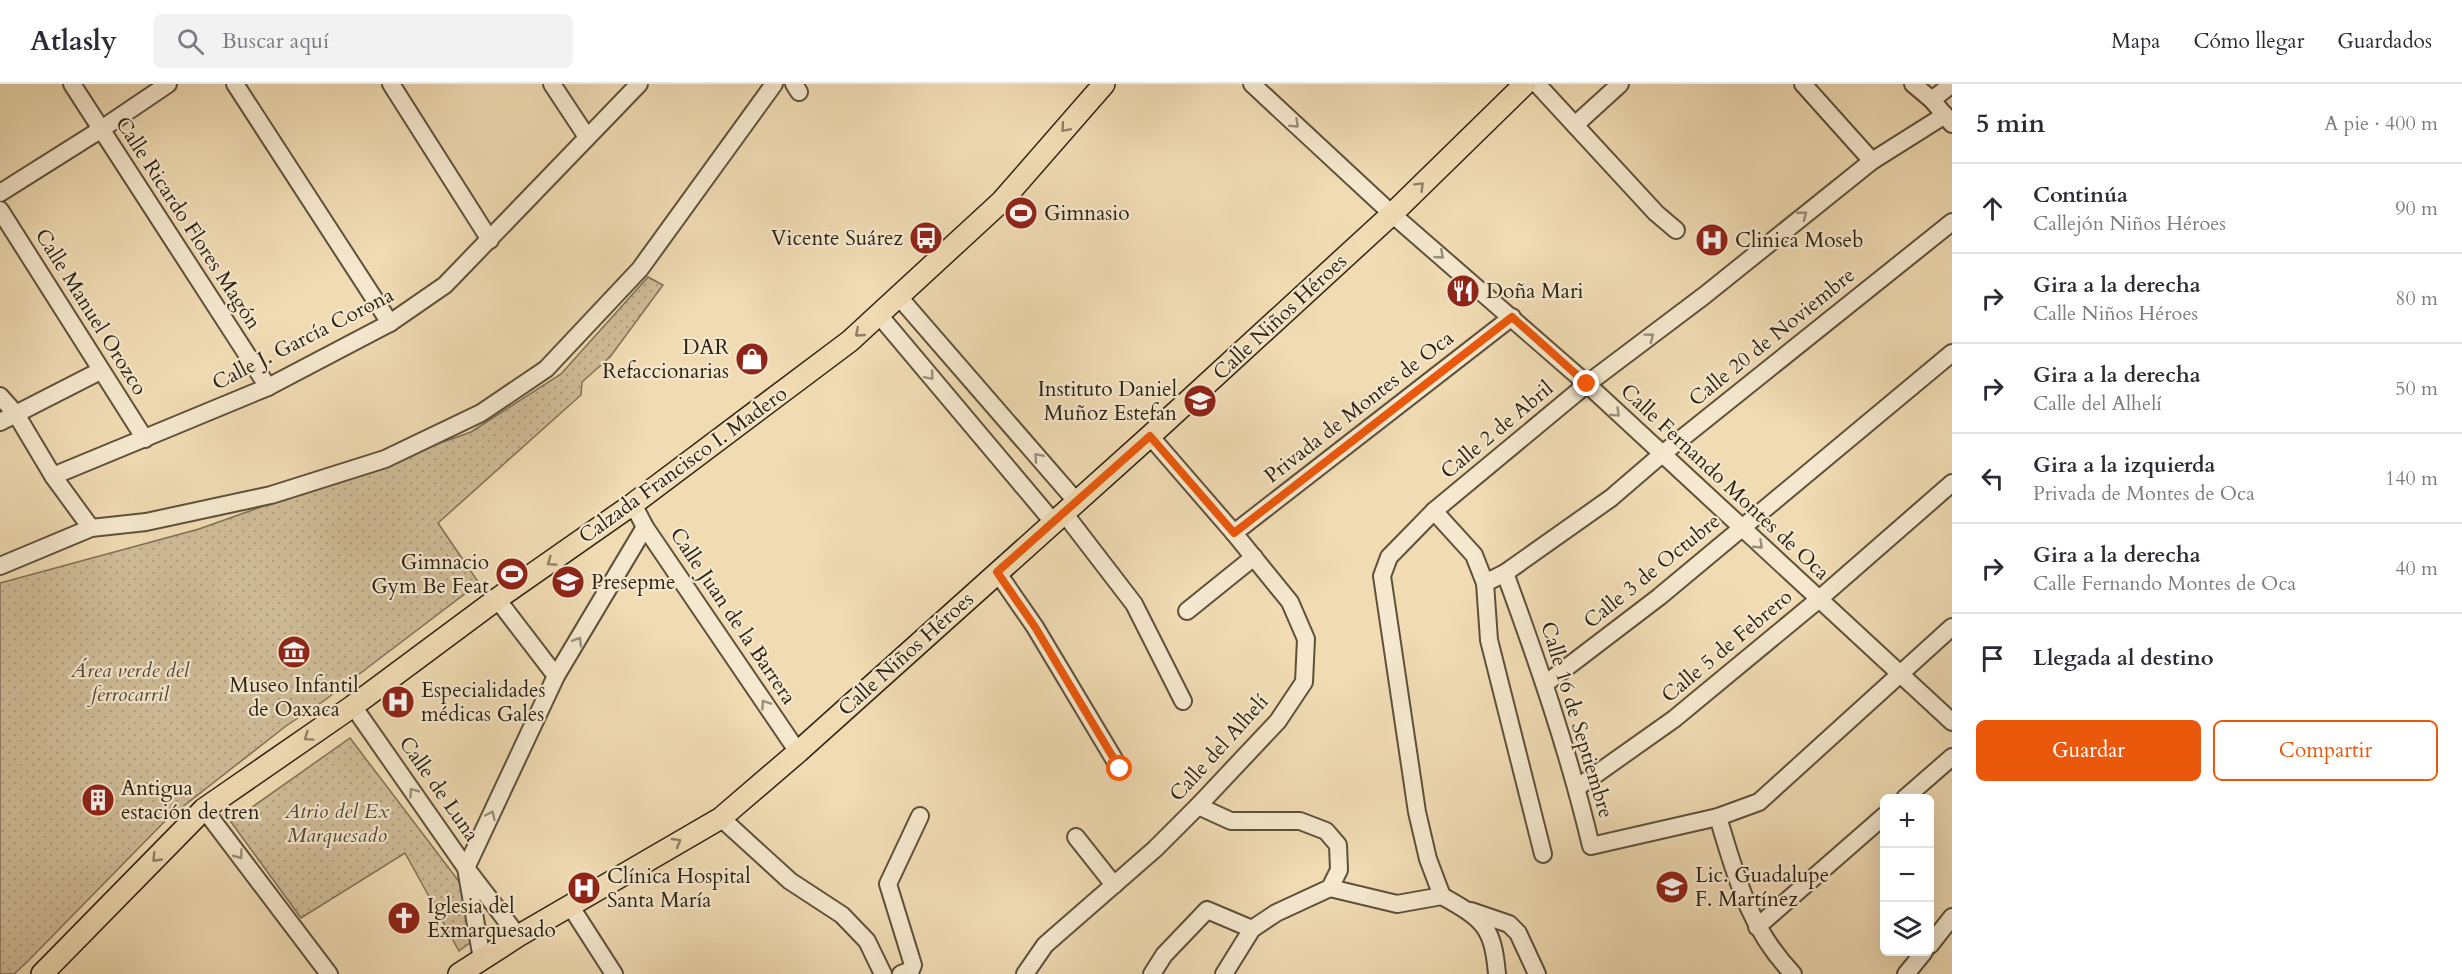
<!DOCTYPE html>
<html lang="es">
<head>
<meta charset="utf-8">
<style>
	:root { --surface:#fff; --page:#f2f2f3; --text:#2b2b33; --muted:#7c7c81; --line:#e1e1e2; --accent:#ea580c }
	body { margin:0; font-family:Cardo,serif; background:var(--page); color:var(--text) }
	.controls { position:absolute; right:18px; bottom:18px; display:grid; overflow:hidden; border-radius:9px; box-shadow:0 6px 24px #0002 }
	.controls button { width:54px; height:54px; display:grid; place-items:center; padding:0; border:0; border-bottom:2px solid var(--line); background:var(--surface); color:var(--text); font:30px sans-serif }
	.stop { position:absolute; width:18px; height:18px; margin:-14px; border:4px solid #ea580c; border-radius:50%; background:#fff }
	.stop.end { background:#ea580c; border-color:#fff; box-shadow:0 2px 6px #0008 }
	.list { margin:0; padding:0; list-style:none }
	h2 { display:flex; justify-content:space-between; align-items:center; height:78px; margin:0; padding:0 24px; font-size:26px }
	h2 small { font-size:20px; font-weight:400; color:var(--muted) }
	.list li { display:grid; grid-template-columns:39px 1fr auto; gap:18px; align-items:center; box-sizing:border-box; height:90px; padding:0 24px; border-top:2px solid var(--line) }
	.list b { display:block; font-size:22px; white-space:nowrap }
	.list p { margin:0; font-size:20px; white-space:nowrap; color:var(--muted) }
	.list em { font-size:20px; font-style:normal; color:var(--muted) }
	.actions { display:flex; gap:12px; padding:18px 24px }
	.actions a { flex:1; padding:14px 0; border:2px solid var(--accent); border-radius:9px; text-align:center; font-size:21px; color:var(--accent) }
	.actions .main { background:var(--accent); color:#fff }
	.icon { flex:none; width:33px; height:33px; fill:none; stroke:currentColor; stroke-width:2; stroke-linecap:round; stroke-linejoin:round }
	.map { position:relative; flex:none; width:1952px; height:890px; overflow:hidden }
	header { display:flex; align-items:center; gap:36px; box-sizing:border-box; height:84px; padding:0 30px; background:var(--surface); border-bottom:2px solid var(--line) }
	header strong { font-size:28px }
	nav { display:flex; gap:33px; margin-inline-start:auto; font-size:21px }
	.search { width:420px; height:54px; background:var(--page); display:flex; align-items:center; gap:15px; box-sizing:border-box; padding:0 21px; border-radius:9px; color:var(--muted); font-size:22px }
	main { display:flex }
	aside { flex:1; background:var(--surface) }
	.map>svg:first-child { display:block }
</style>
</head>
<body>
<header>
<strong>Atlasly</strong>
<div class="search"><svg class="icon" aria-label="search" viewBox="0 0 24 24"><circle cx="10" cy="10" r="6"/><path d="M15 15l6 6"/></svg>Buscar aquí</div>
<nav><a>Mapa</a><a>Cómo llegar</a><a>Guardados</a></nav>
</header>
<main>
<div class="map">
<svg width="1952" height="890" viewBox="0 0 1952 890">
	<defs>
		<pattern id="grass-dots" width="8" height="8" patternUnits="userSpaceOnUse" patternTransform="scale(1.5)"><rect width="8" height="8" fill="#cfbc98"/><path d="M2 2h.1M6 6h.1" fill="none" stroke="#b2a182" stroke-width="1.8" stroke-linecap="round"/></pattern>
	</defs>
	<rect width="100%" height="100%" fill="#f0dbb3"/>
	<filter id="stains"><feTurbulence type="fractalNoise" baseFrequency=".00333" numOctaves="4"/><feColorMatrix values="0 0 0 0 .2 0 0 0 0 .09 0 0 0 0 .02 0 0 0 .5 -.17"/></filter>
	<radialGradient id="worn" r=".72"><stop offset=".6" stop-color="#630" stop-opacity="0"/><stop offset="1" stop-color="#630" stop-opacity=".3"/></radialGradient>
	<g fill="url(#grass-dots)" stroke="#7e7056" stroke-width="1.5">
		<path d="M648 193 663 201 610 273 582 298 581 311 438 439 479 499 325 616 286 642 167 735 28 877 14 890H0V499L199 445 471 348 561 290Z"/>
		<path d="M350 654 467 808 471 858 459 867 405 769 301 834 231 738Z"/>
	</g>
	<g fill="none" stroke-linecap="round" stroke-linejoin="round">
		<defs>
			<g id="minor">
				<path d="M72 0 268 303"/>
				<path d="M235 0 390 239"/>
				<path d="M391 0 490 156"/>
				<path d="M552 0 587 53"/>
				<path d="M794 0 799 8"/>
				<path d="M1252 0 1392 130 1587 300 1952 638"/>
				<path d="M1537 0 1656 129 1676 146"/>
				<path d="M1803 0 1872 77"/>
				<path d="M1913 0 1932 16 1952 40"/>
				<path d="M1932 16 1952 0"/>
				<path d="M1575 41 1620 0"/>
				<path d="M0 109 100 46 168 0"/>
				<path d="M0 126 145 355"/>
				<path d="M899 213 1076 417"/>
				<path d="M879 231 1054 439"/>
				<path d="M0 312 16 330 53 392 91 444"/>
				<path d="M0 338 100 287"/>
				<path d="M53 392 268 303 390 239 445 201 639 0"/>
				<path d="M633 420 645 443 798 668"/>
				<path d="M1434 427 1474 471 1485 499 1505 489 1611 414 1661 371 1952 138"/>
				<path d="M1064 429 1134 520 1183 617"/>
				<path d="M1234 449 1512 233"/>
				<path d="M0 482 91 444 146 438 271 411 385 375 481 329 546 285 640 185 774 0"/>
				<path d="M997 488 1035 543 1120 685"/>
				<path d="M1505 489C1538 579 1569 669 1591 762L1718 733 1759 718 1952 543"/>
				<path d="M1485 499 1489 556 1543 770"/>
				<path d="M497 515 556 592"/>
				<path d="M1187 527 1254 473"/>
				<path d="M1545 600 1659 513 1952 269"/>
				<path d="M353 622 466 784 482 875"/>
				<path d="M1578 703 1674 635 1818 516 1952 399"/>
				<path d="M1905 714 1952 673"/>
				<path d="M1198 722 1231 737H1300L1326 747 1338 761 1339 786 1330 804 1276 829 1252 845 1224 890"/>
				<path d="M204 725 329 890"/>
				<path d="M1718 733C1736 793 1749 844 1793 890"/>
				<path d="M721 734 790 797 842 831 867 857 883 890"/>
				<path d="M1076 753 1114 801"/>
				<path d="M1330 804 1397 820 1442 812"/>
				<path d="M1442 812 1428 775 1417 728 1382 492 1389 473 1434 427 1587 300 1705 211 1872 77 1945 31"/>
				<path d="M1442 812C1483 835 1493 842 1497 890"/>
				<path d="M571 823 614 890"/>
				<path d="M1471 827 1509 840 1518 849 1537 890"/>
				<path d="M1757 843 1884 732"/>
				<path d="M518 852 466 784 556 592 645 443"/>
				<path d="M1930 861 1952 833"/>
				<path d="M901 890 911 886 913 881 888 800 920 732"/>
				<path d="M1025 890 1045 861 1155 765 1198 722 1278 637 1304 598 1306 555 1290 518 1234 449 1150 352"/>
				<path d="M1152 890 1164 871 1207 826 1252 845"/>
				<path d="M1906 890 1924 868"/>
			</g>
			<g id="major">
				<path d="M42 890 204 725 353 622 497 515 633 420 850 257 1002 117 1104 0"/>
				<path d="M459 890 518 852 721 734 798 668 1150 352 1392 130 1525 0"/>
			</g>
		</defs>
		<use href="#minor" stroke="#5e513b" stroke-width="20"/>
		<use href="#major" stroke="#2e2313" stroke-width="24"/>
		<use href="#minor" stroke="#f5e8ce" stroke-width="16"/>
		<use href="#major" stroke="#f0dbb3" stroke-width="21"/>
	</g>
	<defs><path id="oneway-chevron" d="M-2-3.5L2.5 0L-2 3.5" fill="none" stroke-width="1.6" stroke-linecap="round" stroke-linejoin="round" transform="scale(1.5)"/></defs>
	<g stroke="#9b8f7a">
		<use href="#oneway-chevron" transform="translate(1295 40) rotate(43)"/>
		<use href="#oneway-chevron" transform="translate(1803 131) rotate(-38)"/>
		<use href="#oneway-chevron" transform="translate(1440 171) rotate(41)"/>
		<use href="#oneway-chevron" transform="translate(1650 253) rotate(-37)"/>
		<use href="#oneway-chevron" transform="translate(930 292) rotate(50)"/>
		<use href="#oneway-chevron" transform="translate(1616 329) rotate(44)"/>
		<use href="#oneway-chevron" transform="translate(1038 373) rotate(-131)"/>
		<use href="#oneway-chevron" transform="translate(1759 461) rotate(43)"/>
		<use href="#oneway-chevron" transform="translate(578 557) rotate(-59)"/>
		<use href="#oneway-chevron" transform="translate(765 620) rotate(-124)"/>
		<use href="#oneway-chevron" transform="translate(413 708) rotate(-125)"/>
		<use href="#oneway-chevron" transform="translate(491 731) rotate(-65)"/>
		<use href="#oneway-chevron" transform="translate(239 771) rotate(53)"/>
	</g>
	<g stroke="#8f7f63">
		<use href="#oneway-chevron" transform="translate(1065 44) rotate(131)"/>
		<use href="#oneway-chevron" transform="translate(1420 102) rotate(-45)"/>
		<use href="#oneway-chevron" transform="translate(859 249) rotate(139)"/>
		<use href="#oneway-chevron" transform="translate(551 478) rotate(145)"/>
		<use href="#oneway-chevron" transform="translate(308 653) rotate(145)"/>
		<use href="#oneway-chevron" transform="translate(677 758) rotate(-30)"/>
		<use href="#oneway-chevron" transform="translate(156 774) rotate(134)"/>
	</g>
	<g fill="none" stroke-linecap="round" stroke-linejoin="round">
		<path stroke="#ea580c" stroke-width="8" d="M1120 685 1035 543 997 488 1150 352 1234 449 1512 233 1587 300"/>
	</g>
	<defs>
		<symbol id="stadium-disc" viewBox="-11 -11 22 22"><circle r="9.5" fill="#8f2418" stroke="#f5e8ce"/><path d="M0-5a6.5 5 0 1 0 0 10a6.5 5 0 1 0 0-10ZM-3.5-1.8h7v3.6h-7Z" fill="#fff"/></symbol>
		<symbol id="bus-disc" viewBox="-11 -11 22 22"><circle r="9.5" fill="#8f2418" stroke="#f5e8ce"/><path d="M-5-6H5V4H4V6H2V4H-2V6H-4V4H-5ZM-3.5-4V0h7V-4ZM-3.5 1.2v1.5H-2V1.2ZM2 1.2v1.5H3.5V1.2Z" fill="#fff"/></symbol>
		<symbol id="hospital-disc" viewBox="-11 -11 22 22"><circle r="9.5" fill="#8f2418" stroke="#f5e8ce"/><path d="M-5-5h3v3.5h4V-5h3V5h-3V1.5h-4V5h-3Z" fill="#fff"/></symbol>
		<symbol id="restaurant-disc" viewBox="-11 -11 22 22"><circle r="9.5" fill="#8f2418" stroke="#f5e8ce"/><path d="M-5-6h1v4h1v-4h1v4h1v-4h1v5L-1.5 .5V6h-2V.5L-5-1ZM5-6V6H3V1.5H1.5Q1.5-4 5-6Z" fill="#fff"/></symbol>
		<symbol id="shop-disc" viewBox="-11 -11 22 22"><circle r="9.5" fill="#8f2418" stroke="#f5e8ce"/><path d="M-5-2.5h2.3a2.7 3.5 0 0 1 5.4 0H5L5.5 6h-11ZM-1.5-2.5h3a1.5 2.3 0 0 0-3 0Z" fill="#fff"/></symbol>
		<symbol id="university-disc" viewBox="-11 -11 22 22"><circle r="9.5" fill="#8f2418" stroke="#f5e8ce"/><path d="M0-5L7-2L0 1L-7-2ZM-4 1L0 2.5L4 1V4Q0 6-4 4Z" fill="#fff"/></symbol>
		<symbol id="museum-disc" viewBox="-11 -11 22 22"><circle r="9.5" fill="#8f2418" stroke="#f5e8ce"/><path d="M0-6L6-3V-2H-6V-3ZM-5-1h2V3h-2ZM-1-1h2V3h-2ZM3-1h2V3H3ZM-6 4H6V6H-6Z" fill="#fff"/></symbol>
		<symbol id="building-disc" viewBox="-11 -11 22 22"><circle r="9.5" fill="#8f2418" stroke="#f5e8ce"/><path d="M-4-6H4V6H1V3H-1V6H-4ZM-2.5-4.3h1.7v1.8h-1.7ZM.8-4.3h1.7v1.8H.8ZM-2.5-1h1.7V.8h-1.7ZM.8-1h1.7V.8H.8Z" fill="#fff"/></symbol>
		<symbol id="school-disc" viewBox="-11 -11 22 22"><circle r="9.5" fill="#8f2418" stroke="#f5e8ce"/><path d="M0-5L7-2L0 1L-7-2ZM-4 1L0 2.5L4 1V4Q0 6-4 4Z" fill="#fff"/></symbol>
		<symbol id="church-disc" viewBox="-11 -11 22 22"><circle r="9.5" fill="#8f2418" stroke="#f5e8ce"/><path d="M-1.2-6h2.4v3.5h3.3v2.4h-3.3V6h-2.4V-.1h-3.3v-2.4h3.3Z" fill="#fff"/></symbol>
	</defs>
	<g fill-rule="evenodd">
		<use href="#stadium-disc" x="1002" y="110" width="38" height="38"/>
		<use href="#bus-disc" x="907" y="135" width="38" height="38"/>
		<use href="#hospital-disc" x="1693" y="137" width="38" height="38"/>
		<use href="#restaurant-disc" x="1444" y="188" width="38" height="38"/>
		<use href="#shop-disc" x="733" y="256" width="38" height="38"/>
		<use href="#university-disc" x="1181" y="298" width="38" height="38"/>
		<use href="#stadium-disc" x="493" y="471" width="38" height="38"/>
		<use href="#university-disc" x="549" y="479" width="38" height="38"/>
		<use href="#museum-disc" x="275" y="549" width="38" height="38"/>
		<use href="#hospital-disc" x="379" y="599" width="38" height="38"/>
		<use href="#building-disc" x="79" y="697" width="38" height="38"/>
		<use href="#school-disc" x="1653" y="784" width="38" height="38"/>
		<use href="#hospital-disc" x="565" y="785" width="38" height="38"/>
		<use href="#church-disc" x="385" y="815" width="38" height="38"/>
	</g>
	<g text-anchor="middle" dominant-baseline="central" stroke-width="4.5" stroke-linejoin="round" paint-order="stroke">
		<g font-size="21" fill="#2e2313" stroke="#f5e8ce" text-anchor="start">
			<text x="1044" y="129">Gimnasio</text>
			<text x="903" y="154" text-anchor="end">Vicente Suárez</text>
			<text x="1735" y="156">Clinica Moseb</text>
			<text x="1486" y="207">Doña Mari</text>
			<text x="729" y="263" text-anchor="end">DAR<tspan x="729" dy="24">Refaccionarias</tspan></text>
			<text x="1177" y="305" text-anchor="end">Instituto Daniel<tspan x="1177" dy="24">Muñoz Estefan</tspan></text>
			<text x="489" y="478" text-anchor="end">Gimnacio<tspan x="489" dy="24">Gym Be Feat</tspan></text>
			<text x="591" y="498">Presepme</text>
			<text x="294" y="601" text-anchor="middle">Museo Infantil<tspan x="294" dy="24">de Oaxaca</tspan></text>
			<text x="421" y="606">Especialidades<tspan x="421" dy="24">médicas Gales</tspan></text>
			<text x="121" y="704">Antigua<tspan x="121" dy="24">estación de tren</tspan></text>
			<text x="1695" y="791">Lic. Guadalupe<tspan x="1695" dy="24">F. Martínez</tspan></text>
			<text x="607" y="792">Clínica Hospital<tspan x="607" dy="24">Santa María</tspan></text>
			<text x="427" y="822">Iglesia del<tspan x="427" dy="24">Exmarquesado</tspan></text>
		</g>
		<g font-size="21" fill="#2e2313" stroke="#f5e8ce">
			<text transform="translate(188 139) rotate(57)">Calle Ricardo Flores Magón</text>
			<text transform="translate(91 228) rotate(58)">Calle Manuel Orozco</text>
			<text transform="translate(1280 233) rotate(-43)">Calle Niños Héroes</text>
			<text transform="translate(1772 253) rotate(-39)">Calle 20 de Noviembre</text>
			<text transform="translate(303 255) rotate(-27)">Calle J. García Corona</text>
			<text transform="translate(1359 323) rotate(-38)">Privada de Montes de Oca</text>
			<text transform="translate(1497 346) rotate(-40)">Calle 2 de Abril</text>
			<text transform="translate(683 381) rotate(-36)">Calzada Francisco I. Madero</text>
			<text transform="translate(1725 398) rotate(43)">Calle Fernando Montes de Oca</text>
			<text transform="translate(1652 487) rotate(-39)">Calle 3 de Octubre</text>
			<text transform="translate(733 532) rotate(56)">Calle Juan de la Barrera</text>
			<text transform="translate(1727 562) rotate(-40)">Calle 5 de Febrero</text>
			<text transform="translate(906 570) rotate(-42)">Calle Niños Héroes</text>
			<text transform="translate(1577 636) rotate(73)">Calle 16 de Septiembre</text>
			<text transform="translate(1219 664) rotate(-48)">Calle del Alhelí</text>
			<text transform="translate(439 705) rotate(55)">Calle de Luna</text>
		</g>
		<g font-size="21" font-style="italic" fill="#564934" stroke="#f5e8ce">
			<text x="130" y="586">Área verde del<tspan x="130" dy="24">ferrocarril</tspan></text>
			<text x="337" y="727">Atrio del Ex<tspan x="337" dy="24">Marquesado</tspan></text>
		</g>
	</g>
	<rect width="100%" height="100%" filter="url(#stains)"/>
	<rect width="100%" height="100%" fill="url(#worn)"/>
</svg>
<div class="controls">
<button>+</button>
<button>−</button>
<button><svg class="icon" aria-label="layers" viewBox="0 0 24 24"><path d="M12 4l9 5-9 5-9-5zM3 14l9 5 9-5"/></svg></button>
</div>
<div class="stop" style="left:1120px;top:685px"></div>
<div class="stop end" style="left:1587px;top:300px"></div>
</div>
<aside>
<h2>5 min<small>A pie · 400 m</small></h2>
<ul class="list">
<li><svg class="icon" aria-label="ahead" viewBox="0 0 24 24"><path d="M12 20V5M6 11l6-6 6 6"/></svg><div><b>Continúa</b><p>Callejón Niños Héroes</p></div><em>90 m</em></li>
<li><svg class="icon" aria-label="right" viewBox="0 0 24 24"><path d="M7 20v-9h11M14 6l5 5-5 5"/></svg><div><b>Gira a la derecha</b><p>Calle Niños Héroes</p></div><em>80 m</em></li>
<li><svg class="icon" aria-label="right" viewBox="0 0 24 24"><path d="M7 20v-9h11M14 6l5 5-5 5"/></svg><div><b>Gira a la derecha</b><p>Calle del Alhelí</p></div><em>50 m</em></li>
<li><svg class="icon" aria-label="left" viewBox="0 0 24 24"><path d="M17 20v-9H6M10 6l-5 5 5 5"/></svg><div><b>Gira a la izquierda</b><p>Privada de Montes de Oca</p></div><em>140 m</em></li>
<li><svg class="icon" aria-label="right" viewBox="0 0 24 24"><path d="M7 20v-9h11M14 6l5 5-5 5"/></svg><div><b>Gira a la derecha</b><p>Calle Fernando Montes de Oca</p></div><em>40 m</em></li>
<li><svg class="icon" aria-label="arrive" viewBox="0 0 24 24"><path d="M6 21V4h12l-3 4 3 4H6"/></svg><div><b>Llegada al destino</b></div></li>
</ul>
<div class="actions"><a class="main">Guardar</a><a>Compartir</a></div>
</aside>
</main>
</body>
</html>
